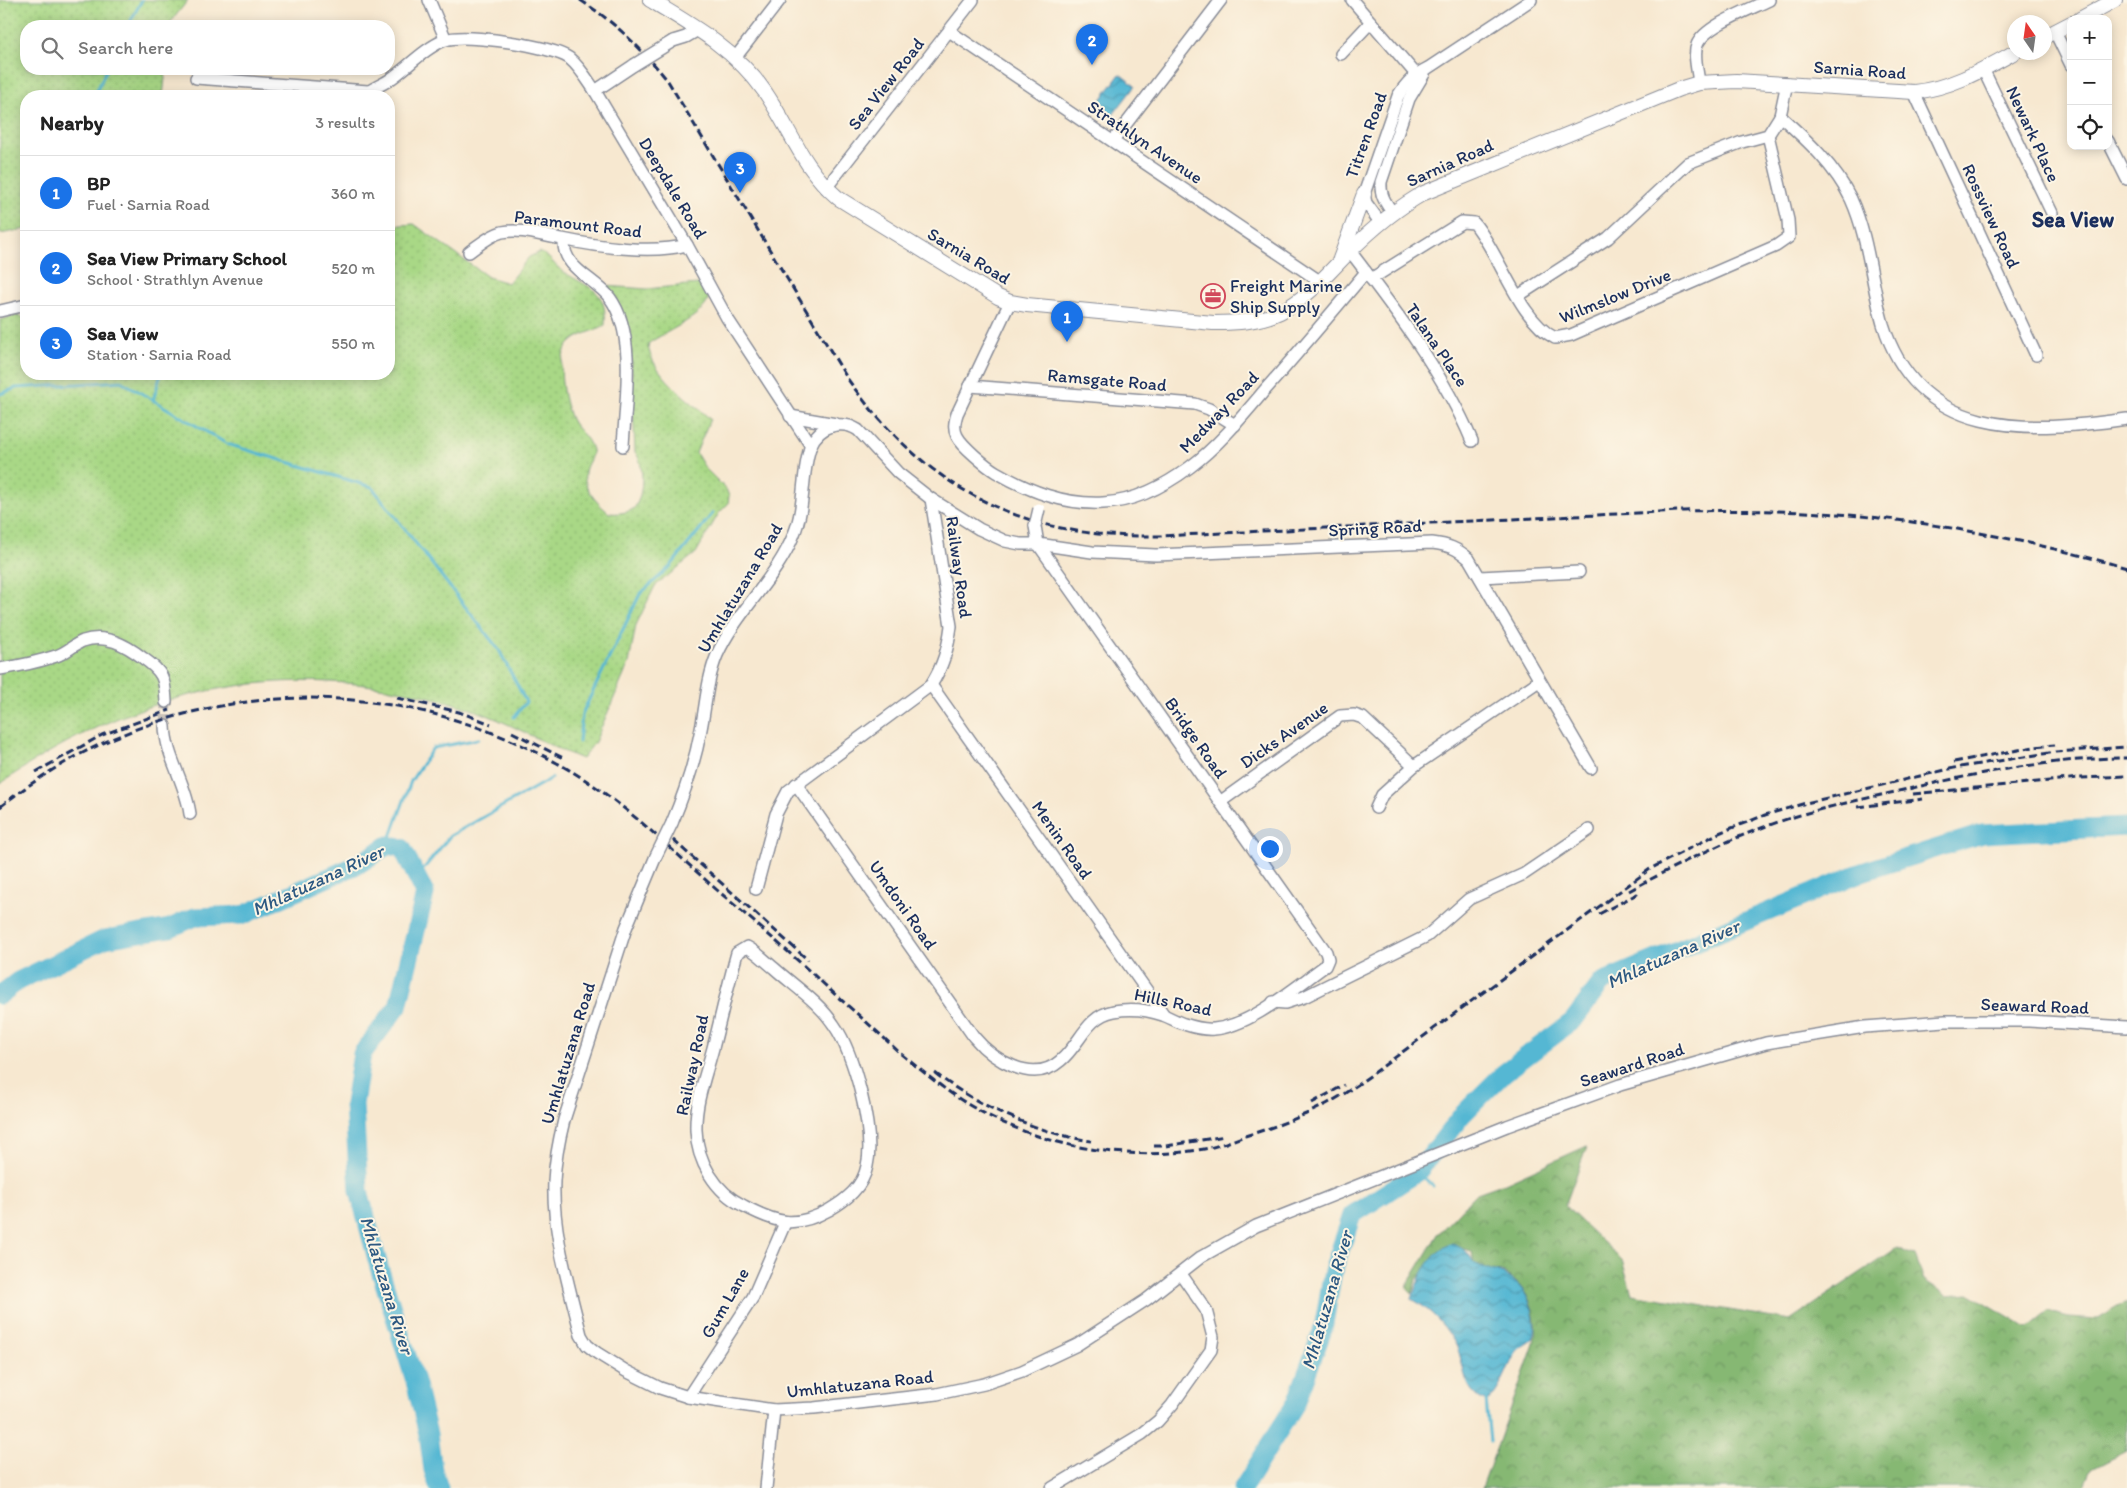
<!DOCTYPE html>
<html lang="en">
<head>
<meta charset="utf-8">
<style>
	:root { --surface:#fff; --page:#f6f6f6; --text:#222; --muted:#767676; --line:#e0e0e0; --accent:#1a73e8 }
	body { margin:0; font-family:Itim,sans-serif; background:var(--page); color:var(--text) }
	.controls { position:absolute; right:15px; top:15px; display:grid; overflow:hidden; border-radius:10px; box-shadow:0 2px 12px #0003 }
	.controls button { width:45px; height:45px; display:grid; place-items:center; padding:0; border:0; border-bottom:1px solid var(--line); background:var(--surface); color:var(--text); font:25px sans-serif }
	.compass { position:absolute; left:2007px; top:15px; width:45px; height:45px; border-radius:50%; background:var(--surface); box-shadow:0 2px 12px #0003; rotate:347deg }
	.you { position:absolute; left:1269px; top:848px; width:18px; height:18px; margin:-12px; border:4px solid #fff; border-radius:50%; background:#1a73e8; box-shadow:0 0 0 8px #1a73e833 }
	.badge { display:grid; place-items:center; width:32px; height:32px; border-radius:50%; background:var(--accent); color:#fff; font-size:16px; font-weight:700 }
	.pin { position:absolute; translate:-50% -41px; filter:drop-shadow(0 1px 2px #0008) }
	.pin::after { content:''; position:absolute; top:26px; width:18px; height:15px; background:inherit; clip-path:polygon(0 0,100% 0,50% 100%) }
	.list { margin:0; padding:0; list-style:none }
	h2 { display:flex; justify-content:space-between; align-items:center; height:65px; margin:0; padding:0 20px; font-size:21px }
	h2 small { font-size:16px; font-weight:400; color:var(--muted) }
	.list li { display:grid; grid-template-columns:32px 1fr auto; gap:15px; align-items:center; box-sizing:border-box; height:75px; padding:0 20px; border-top:1px solid var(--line) }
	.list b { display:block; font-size:19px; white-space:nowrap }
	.list p { margin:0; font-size:16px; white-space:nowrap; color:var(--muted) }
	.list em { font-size:16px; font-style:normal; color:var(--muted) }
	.icon { flex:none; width:28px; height:28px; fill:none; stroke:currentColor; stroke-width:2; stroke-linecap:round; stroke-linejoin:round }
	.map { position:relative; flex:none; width:2127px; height:1488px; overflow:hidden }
	.search { position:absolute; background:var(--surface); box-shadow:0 2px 12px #0003; left:20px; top:20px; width:375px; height:55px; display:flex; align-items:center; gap:12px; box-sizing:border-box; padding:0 18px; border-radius:20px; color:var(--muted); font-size:19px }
	.panel { position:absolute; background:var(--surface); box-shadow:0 2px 12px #0003; left:20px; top:90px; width:375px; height:290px; border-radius:20px }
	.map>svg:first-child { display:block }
</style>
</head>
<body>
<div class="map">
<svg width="2127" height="1488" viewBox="0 0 2127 1488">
	<defs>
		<pattern id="grass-dots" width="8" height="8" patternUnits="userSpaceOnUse" patternTransform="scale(1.25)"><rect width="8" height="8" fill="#a9d886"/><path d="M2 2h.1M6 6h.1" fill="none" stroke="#91ba76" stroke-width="1.8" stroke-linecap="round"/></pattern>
		<pattern id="forest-crowns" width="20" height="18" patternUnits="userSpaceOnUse" patternTransform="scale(1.25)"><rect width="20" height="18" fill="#86b873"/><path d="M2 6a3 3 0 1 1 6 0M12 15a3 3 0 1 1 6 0" fill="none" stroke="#6d9662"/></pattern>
		<pattern id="water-waves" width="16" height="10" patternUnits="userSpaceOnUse" patternTransform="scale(1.25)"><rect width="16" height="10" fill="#55b7d3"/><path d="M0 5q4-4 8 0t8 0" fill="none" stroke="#4695ae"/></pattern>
	</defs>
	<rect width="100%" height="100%" fill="#fcf5e5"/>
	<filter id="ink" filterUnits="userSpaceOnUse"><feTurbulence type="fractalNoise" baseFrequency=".02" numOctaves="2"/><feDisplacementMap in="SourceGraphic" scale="10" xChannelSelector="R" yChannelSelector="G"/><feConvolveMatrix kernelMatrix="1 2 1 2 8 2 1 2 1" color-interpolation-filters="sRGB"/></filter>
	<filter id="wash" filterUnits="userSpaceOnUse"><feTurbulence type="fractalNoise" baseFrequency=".0096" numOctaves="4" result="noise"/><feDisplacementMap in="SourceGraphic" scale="20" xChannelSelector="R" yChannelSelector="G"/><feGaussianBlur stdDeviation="1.12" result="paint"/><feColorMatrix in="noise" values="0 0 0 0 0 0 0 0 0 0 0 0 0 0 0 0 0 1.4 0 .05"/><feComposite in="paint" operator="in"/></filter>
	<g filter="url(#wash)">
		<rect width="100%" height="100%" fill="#f7e8d0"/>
		<g fill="url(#grass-dots)" stroke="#628472">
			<path d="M0 0H188L170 23V26H26V69H166L163 96H26V229L0 234Z"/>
			<path d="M414 224 488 277 508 283 529 257 540 252C553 259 551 262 560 269 584 288 608 285 605 325 594 332 581 333 571 342 554 357 563 400 571 419 576 430 588 435 592 450 593 458 586 464 585 472 582 488 598 504 609 513 616 514 627 513 633 509 644 499 645 463 635 452L630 332 625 316 605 286 647 289 698 284C735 305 662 332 648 344 650 373 690 400 710 419L696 453 705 468 726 489 729 496 728 504 719 513 696 553 655 586 636 625 629 663 595 742 582 759C543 744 508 721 468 708 301 654 141 683 0 784V320L16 315 25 318 26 374H389V226Z"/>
		</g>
		<path fill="url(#forest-crowns)" stroke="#507468" d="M1587 1146 1565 1206 1622 1260 1632 1294 1790 1320 1897 1248 1915 1256 1924 1280 1947 1295 1969 1293 2028 1328 2048 1312 2069 1317 2098 1319 2127 1302V1451L2092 1469 2084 1488H1482L1534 1344C1539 1314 1530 1289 1504 1273 1498 1270 1490 1272 1484 1271 1481 1270 1477 1267 1474 1265L1472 1252 1462 1247 1451 1248 1416 1280 1412 1294 1406 1287 1438 1234 1477 1193 1505 1183Z"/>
		<g fill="url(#water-waves)" stroke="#387398">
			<path d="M1120 74 1135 86 1112 116 1097 105Z"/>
			<path d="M1452 1243C1464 1247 1468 1252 1474 1263 1483 1268 1493 1270 1503 1274 1528 1287 1538 1313 1533 1339 1527 1344 1518 1348 1515 1354 1507 1368 1500 1393 1487 1402 1459 1391 1467 1361 1453 1340 1443 1323 1429 1309 1412 1299 1418 1277 1431 1253 1452 1243Z"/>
		</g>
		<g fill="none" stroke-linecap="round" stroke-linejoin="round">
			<g stroke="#55b7d3" stroke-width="3">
				<path d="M128 26 142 0"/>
				<path d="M94 96 107 69"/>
				<path d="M0 394 16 388 121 381 227 444 372 487 499 650 526 702 514 717"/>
				<path d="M153 400 161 374"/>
				<path d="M579 742 582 714 640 594 670 567 713 513"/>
				<path d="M388 845 411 781 433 748 479 739"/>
				<path d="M417 877 450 836 552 778"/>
				<path d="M1418 1172 1433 1186"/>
				<path d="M1486 1400 1490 1442"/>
			</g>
			<g stroke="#55b7d3" stroke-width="19">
				<path d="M0 995 18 981 105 939 170 928 195 917 243 915 359 864 388 845 402 848 425 893 398 1006 362 1054 354 1104 359 1191 379 1267 415 1381 428 1434 433 1470 439 1488"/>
				<path d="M1243 1488 1296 1403 1323 1329 1333 1271 1352 1215 1418 1172 1462 1115 1504 1073 1573 1021 1602 982 1862 872 1982 834 2127 827"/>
			</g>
		</g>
	</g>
	<g filter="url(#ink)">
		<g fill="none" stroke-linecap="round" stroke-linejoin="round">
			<path stroke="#cbc3b9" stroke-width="11" stroke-dasharray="11 5.5" stroke-linecap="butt" d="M165 726 166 702"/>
			<defs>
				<g id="minor">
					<path d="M429 0 446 40"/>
					<path d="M1352 0 1420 79"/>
					<path d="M949 31 1321 282"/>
					<path d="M2055 32 2071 65"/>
					<path d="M673 41 686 37 698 30"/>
					<path d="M1341 54 1371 22"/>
					<path d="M735 58 780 0"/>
					<path d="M1983 69 2052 213"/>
					<path d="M196 78 368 91"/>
					<path d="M1699 83C1698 72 1693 55 1697 45 1704 26 1751 9 1769 0"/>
					<path d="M595 91 634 65"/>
					<path d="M1914 92 2036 355"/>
					<path d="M363 96C371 88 383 85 392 78 409 66 425 48 445 40 465 33 552 46 569 58 580 67 587 79 595 91L687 245 727 318 811 446"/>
					<path d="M1780 116C1807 140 1835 166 1851 199 1869 239 1871 282 1883 324 1919 440 2028 433 2127 419"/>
					<path d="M1113 141 1221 0"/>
					<path d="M2108 141 2127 179"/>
					<path d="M826 188 973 0"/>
					<path d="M1392 212C1385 202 1380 195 1381 182L1409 99 1424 74"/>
					<path d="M1380 222 1366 203 1364 194 1398 96C1406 83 1414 75 1428 68L1531 0"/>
					<path d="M564 240C562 269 595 278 610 298 637 335 625 403 623 446"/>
					<path d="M1350 251C1395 310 1443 372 1472 441"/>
					<path d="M469 252C479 245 490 235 502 232 522 228 542 236 562 239 599 247 652 254 687 245"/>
					<path d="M1371 279 1462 222 1474 223C1500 254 1519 320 1555 338L1571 335 1776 246 1789 237 1788 220 1768 135"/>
					<path d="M1518 296 1608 238 1688 163 1742 142 1768 135 1780 116 1787 83"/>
					<path d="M1010 302 957 414C955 421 953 428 957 436 962 446 986 466 996 472 1029 491 1064 505 1103 503 1134 502 1166 485 1190 467 1218 446 1242 417 1264 391 1299 352 1332 312 1366 272"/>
					<path d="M0 311 26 305"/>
					<path d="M970 386 1195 404 1209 409 1235 425"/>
					<path d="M790 416 836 424"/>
					<path d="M1480 577 1579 572"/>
					<path d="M0 669C19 666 38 662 56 656 66 653 73 645 83 641 105 633 126 645 143 658 163 672 165 678 166 702"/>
					<path d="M931 685 1164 1015"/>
					<path d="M165 726C166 757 186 783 190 814"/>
					<path d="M796 784 974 1037C993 1060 1033 1085 1060 1061 1080 1045 1086 1016 1114 1011 1130 1008 1148 1010 1163 1015 1171 1018 1177 1022 1184 1024 1193 1027 1204 1030 1214 1029 1251 1026 1295 987 1325 966L1328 959 1326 952 1038 544 1035 526"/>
					<path d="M1220 802 1340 716 1354 715 1363 718 1414 766"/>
					<path d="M1376 808 1382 795 1414 766 1539 681"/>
					<path d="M672 823C685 792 695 762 701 729 706 704 707 679 717 655 736 612 777 578 794 534 806 505 801 471 811 445 819 426 841 419 858 430L898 473 931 499 979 529 1005 541 1020 544H1038L1092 552 1156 555 1432 543C1448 545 1457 548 1469 559L1591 768"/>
					<path d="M656 856 626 928 564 1120C559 1140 555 1160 554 1181 552 1232 569 1285 581 1335L587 1345 597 1353 626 1371 660 1388 688 1397 774 1410 814 1408 937 1394 984 1384 1022 1371 1077 1345 1146 1300 1201 1257 1256 1226 1507 1126 1620 1085 1766 1043 1865 1027 1945 1021H2029L2127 1027"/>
					<path d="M756 889 776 814 788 791 931 685C943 666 948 649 951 626L931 499"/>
					<path d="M747 947C757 952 765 961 774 968 794 986 819 1002 834 1025 854 1053 875 1132 867 1166 863 1187 846 1200 829 1210 795 1229 776 1223 744 1206 715 1192 697 1161 696 1130 695 1102 706 1075 713 1048 721 1017 728 985 737 953Z"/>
					<path d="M1273 1002 1285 1003 1304 997 1427 936 1469 899 1524 874 1589 830"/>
					<path d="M688 1397 753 1297 785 1223"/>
					<path d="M766 1488 774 1410"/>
					<path d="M1052 1488 1142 1434 1158 1421 1172 1405 1211 1350 1213 1337 1206 1310 1181 1274"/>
				</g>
				<g id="major">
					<path d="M650 0C692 25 736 50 765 92 791 130 801 166 838 198L998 297 1010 302 1027 305 1213 323C1236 323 1259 322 1280 312 1308 298 1328 273 1349 252 1372 229 1395 209 1424 193L1679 89 1699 83 1736 81 1914 92C1952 88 1982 70 2015 52"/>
					<path d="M2080 19 2115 0"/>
					<path d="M2044 37 2071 23"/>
					<path d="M1340 259 1364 194"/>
				</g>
			</defs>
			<use href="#minor" stroke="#898c97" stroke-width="14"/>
			<use href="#major" stroke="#898c97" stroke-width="16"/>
			<use href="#minor" stroke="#fff" stroke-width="11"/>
			<use href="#major" stroke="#fff" stroke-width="14"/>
			<g stroke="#1b2f5e" stroke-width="3" stroke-dasharray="8 4" stroke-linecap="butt">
				<path d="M580 0C615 22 642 49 668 81L847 378C909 466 989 522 1098 534 1119 536 1139 536 1160 536L1679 511C1743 510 1807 510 1870 517 1957 526 2043 544 2127 568"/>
				<path d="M397 698 459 712 491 724"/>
				<path d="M512 732 563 758"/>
				<path d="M1954 762 2034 747 2055 745"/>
				<path d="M36 772 102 735 170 710"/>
				<path d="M1913 794 2080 778 2127 776"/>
				<path d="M0 807C160 678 378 664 557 763 618 796 666 845 717 890 758 925 799 961 839 998 860 1016 881 1035 901 1054 926 1074 950 1095 978 1110 1046 1148 1132 1163 1209 1148 1221 1145 1234 1140 1245 1136 1274 1127 1303 1117 1330 1102 1345 1094 1360 1083 1374 1073L1650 869 1719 833 1765 815 1806 803 1954 768 2055 752 2127 747"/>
				<path d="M1858 807 1923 799"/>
				<path d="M664 832 808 960"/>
				<path d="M1629 891C1678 864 1728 839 1781 821 1826 806 1874 797 1921 786 1989 771 2057 758 2127 758"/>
				<path d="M1599 914 1641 892"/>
				<path d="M935 1073C975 1105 1041 1134 1091 1141"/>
				<path d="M1312 1103 1344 1085"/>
				<path d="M1154 1146H1166L1225 1136"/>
			</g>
			<defs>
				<g id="minor-bridge">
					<path d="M634 65 673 41"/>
					<path d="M1035 526 1039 509"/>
					<path d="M656 856 672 823"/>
				</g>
			</defs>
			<use href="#minor-bridge" stroke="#898c97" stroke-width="14" stroke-linecap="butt"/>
			<use href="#minor-bridge" stroke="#fff" stroke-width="11"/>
		</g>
	</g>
	<defs>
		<symbol id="office-ring" viewBox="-11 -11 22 22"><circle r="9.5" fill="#fcf5e5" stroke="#d1495b" stroke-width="1.5"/><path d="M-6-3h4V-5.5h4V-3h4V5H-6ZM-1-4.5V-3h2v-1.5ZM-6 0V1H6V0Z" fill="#d1495b"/></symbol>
	</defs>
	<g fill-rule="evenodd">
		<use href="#office-ring" x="1199" y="282" width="28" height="28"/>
	</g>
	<g text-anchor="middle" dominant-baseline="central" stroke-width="4" stroke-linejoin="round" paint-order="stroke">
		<g font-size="18" fill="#1b2f5e" stroke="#fcf5e5">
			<text transform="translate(1860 70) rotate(4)">Sarnia Road</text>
			<text transform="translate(886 84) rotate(-52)">Sea View Road</text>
			<text transform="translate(2033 134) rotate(65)">Newark Place</text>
			<text transform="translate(1366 135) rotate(-70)">Titren Road</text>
			<text transform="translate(1145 142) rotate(34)">Strathlyn Avenue</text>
			<text transform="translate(1450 163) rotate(-24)">Sarnia Road</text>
			<text transform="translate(673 188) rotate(59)">Deepdale Road</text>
			<text transform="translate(1991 216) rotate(65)">Rossview Road</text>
			<text transform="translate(578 224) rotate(7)">Paramount Road</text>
			<text transform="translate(969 256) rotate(31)">Sarnia Road</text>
			<text transform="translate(1615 296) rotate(-22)">Wilmslow Drive</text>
			<text transform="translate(1437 345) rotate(56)">Talana Place</text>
			<text transform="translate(1107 380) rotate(5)">Ramsgate Road</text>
			<text transform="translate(1219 412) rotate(-46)">Medway Road</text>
			<text transform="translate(1375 528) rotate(-3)">Spring Road</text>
			<text transform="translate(959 567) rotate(82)">Railway Road</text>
			<text transform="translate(740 588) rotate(-59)">Umhlatuzana Road</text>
			<text transform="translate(1284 735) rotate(-35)">Dicks Avenue</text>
			<text transform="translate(1196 738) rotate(55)">Bridge Road</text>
			<text transform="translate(1062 840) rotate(55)">Menin Road</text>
			<text transform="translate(903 905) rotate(55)">Umdoni Road</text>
			<text transform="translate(1173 1002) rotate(12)">Hills Road</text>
			<text transform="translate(2035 1006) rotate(2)">Seaward Road</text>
			<text transform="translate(568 1053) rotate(-73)">Umhlatuzana Road</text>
			<text transform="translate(692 1065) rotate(-78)">Railway Road</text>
			<text transform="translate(1632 1065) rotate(-18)">Seaward Road</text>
			<text transform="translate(725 1303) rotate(-60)">Gum Lane</text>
			<text transform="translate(860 1384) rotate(-6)">Umhlatuzana Road</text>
		</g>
		<g font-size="18" fill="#1b2f5e" stroke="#fcf5e5" text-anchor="start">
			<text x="1230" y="286">Freight Marine<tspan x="1230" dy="21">Ship Supply</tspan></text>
		</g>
		<g font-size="19" font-style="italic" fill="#2c5881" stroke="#fcf5e5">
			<text transform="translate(318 880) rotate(-25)">Mhlatuzana River</text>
			<text transform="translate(1673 954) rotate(-24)">Mhlatuzana River</text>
			<text transform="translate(387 1285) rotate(73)">Mhlatuzana River</text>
			<text transform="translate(1327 1300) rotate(-74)">Mhlatuzana River</text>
		</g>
		<g font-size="22" font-weight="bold" fill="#1b2f5e" stroke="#fcf5e5">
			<text x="2073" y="219">Sea View</text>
		</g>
	</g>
</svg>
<div class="controls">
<button>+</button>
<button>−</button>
<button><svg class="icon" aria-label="locate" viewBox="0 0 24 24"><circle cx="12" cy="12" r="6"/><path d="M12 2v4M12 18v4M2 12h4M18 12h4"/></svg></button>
</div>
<svg class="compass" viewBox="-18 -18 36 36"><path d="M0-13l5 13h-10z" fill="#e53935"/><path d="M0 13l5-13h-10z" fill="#767676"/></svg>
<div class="you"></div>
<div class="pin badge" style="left:1067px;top:342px">1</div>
<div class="pin badge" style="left:1092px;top:65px">2</div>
<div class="pin badge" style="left:740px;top:193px">3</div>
<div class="search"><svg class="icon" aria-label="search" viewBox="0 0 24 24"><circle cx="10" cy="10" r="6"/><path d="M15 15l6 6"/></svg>Search here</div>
<section class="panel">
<h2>Nearby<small>3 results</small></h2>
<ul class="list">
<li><span class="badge">1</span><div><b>BP</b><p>Fuel · Sarnia Road</p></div><em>360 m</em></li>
<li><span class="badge">2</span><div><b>Sea View Primary School</b><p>School · Strathlyn Avenue</p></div><em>520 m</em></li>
<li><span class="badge">3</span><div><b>Sea View</b><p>Station · Sarnia Road</p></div><em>550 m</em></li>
</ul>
</section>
</div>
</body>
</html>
